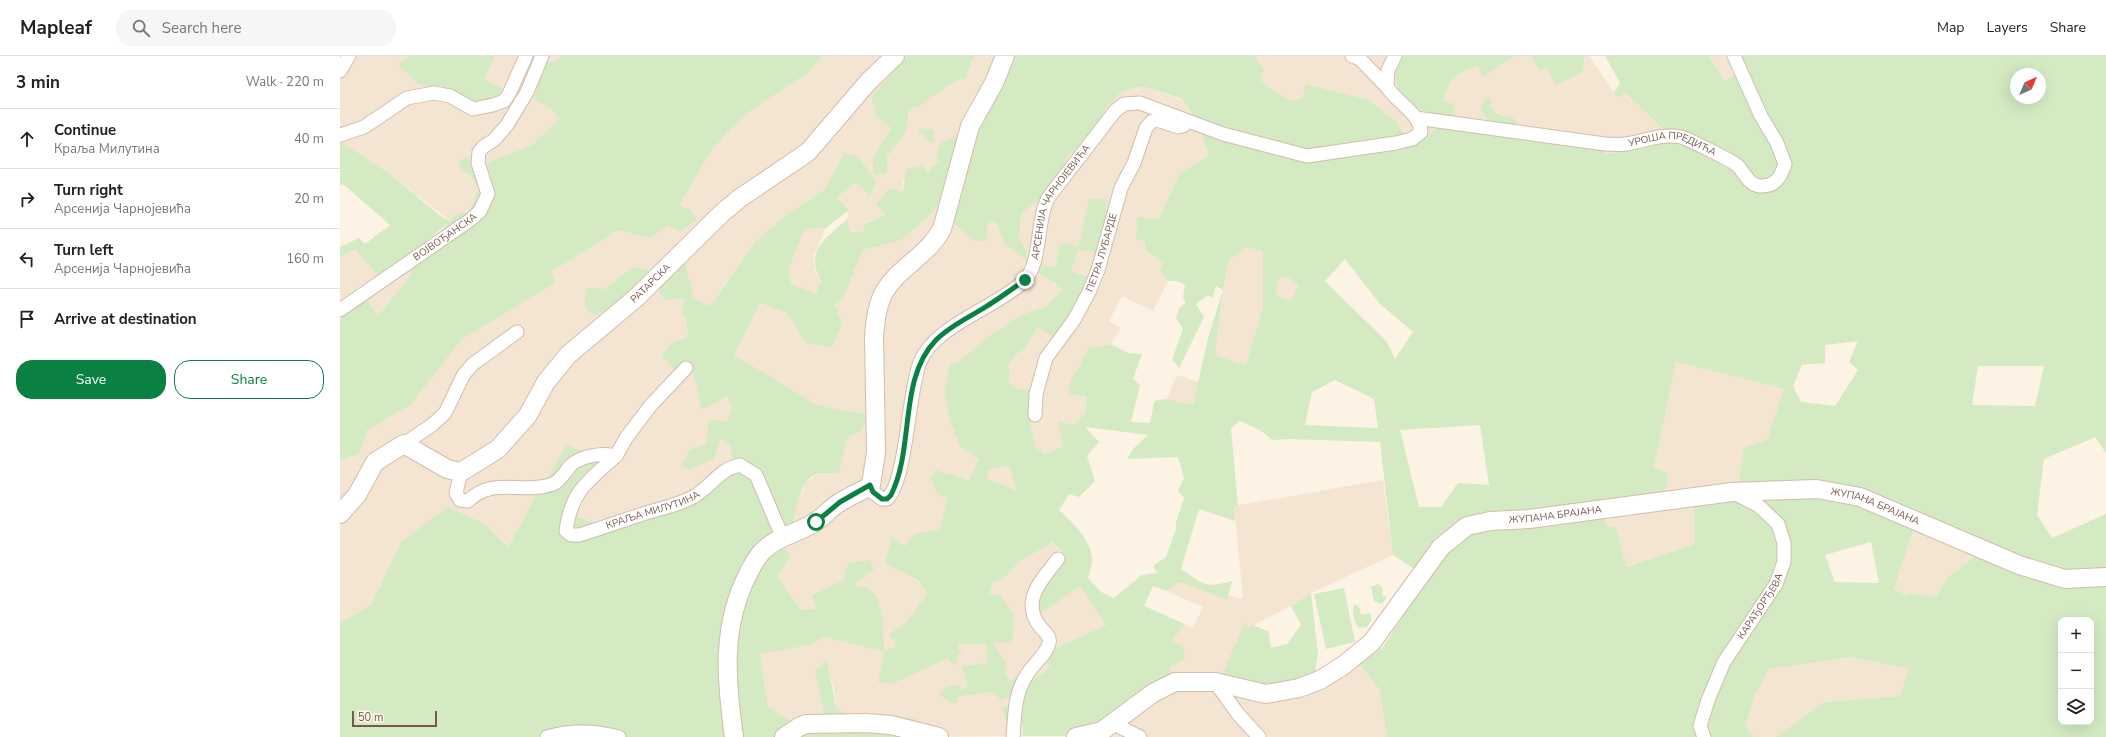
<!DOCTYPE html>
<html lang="en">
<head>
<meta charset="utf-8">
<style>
	:root { --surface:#fff; --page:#f6f6f6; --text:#222; --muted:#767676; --line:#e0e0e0; --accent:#0b8043 }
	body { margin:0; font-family:"Nunito Sans",sans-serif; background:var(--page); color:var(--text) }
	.controls { position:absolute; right:12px; bottom:12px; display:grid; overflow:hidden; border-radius:8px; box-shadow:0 4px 16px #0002 }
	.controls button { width:36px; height:36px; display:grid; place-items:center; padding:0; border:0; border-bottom:1px solid var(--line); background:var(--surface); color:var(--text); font:20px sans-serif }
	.compass { position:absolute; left:1670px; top:12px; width:36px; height:36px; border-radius:50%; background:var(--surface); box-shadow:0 4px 16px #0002; rotate:44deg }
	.scale { position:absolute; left:12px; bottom:10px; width:85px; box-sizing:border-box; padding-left:4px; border:2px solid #75594a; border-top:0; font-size:11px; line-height:14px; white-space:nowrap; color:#75594a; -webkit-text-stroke:3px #fff7eb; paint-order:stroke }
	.stop { position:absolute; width:12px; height:12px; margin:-9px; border:3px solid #0b8043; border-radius:50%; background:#fff }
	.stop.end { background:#0b8043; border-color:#fff; box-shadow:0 1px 4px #0008 }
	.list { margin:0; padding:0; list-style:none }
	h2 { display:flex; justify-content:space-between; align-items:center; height:52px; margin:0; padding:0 16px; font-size:17px }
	h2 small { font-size:13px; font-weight:400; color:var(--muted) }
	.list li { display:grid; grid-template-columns:26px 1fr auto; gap:12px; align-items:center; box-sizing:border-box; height:60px; padding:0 16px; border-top:1px solid var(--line) }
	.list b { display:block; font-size:15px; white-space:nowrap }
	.list p { margin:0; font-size:13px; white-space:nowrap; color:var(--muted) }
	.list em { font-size:13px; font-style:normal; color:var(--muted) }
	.actions { display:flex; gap:8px; padding:12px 16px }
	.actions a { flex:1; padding:9px 0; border:1px solid var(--accent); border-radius:16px; text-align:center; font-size:14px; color:var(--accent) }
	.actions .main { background:var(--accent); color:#fff }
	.icon { flex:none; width:22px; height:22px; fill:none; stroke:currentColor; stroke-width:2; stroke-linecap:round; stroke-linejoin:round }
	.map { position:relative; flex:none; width:1766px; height:681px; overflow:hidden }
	header { display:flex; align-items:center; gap:24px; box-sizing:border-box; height:56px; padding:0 20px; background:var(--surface); border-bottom:1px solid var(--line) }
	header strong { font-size:19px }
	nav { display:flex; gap:22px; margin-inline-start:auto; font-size:14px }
	.search { width:280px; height:36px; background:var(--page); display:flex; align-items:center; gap:10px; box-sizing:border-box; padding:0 14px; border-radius:16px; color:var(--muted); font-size:15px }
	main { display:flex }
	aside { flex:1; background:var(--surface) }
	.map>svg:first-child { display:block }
</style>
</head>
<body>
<header>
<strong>Mapleaf</strong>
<div class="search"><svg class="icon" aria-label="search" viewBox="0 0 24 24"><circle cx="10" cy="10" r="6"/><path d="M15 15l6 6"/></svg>Search here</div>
<nav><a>Map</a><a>Layers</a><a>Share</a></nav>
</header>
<main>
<aside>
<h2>3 min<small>Walk · 220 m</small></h2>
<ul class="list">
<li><svg class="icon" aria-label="ahead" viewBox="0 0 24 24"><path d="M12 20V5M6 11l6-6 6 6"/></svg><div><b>Continue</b><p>Краља Милутина</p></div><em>40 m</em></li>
<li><svg class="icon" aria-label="right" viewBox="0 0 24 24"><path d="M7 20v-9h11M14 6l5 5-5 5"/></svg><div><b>Turn right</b><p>Арсенија Чарнојевића</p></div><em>20 m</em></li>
<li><svg class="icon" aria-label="left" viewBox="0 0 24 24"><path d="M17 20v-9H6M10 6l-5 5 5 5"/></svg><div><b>Turn left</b><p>Арсенија Чарнојевића</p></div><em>160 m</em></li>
<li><svg class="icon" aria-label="arrive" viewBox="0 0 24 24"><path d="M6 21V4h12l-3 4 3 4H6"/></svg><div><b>Arrive at destination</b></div></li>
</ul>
<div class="actions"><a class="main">Save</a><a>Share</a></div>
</aside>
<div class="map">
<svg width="1766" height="681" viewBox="0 0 1766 681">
	<rect width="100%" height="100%" fill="#fcf3e5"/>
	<g fill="#f4e5d3">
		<path d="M0 0H69L59 9 166 34 144 24 155 0H220L208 50 220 62 192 89 149 106 139 120 130 118 138 134 129 157 110 165 50 118 0 85Z"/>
		<path d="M482 0H567L531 41 536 60 551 72 533 101 547 117V101L566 75 569 53 578 51 606 31 626 21 634 0H670L665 19 601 106 588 118 563 124V136L546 159 525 166 523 176H511L507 163 509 154 497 141 516 125 504 97 484 134 450 156 386 226 370 250 354 242 343 204 345 242 341 252 346 266 348 280 332 287 353 315 361 353 387 340 427 409 355 443 324 444 254 466 230 459 197 438 168 491 145 468 61 486 31 549 0 567V404L19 398 27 374 71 349 121 284 215 227 211 214 221 210 278 174 310 182 328 169 371 95 403 60 469 16Z"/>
		<path d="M914 0H1060L1101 61 1100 69 1071 91 1057 66 1029 44 966 28 963 41 951 45 938 38 921 25 924 13Z"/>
		<path d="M1175 0H1191L1200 14 1206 11 1243 16 1245 0H1249L1278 42 1284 37 1326 76 1274 97 1265 98 1261 90 1221 89 1177 81 1166 61 1157 57 1150 50 1147 40 1140 52 1148 65 1142 74 1135 65 1115 59 1103 45 1109 27 1119 18 1137 9 1143 21Z"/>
		<path d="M1369 0H1399L1398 17 1385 25Z"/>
		<path d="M802 30 842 44 856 64 869 99 839 118 819 163 797 162 806 195 823 207 820 215 828 225 813 255 782 240 769 265 781 272 771 288 749 292 729 338 747 341 745 357 734 369 723 390 705 399 695 391 690 365 692 334 674 332 669 324 668 316 669 308 677 298 685 293 698 271 715 283 738 193 719 189 712 227 723 233 705 251 683 258 618 306 610 308 620 390 639 403 629 424 596 414 607 441 600 473 575 478 565 490 552 481 546 507 579 526 587 538 567 565 548 579 556 586 552 628 618 598 624 599 618 594V588H645L649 607 623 610 627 630 622 634 607 631 600 638 617 641 653 636 676 638 683 680 573 681 577 663 508 661 496 651 494 635 487 606 485 662 451 677 450 665 428 651 420 598 470 589 484 581 544 596 515 527 534 514 503 524 472 539 476 553 461 554 437 520 438 477 453 470 456 449 467 426 476 419 499 417 508 380 520 376 530 359 477 349 393 299 420 247 447 257 466 287 502 267 495 248 503 243 523 194 561 184 609 128 648 167 657 166 664 187 687 195 679 182 681 158 701 141 719 120 727 102 755 71 767 51 782 35Z"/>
		<path d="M486 172 474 199 475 215 481 225 477 238 451 229 449 212 465 173Z"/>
		<path d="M906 191 923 196V250L906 309 875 299 883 234 889 206Z"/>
		<path d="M16 193 71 196V219L38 260 0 263V201Z"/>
		<path d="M947 221 960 230 951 245 936 239 939 222Z"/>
		<path d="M1336 306 1444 333 1427 384 1404 391 1398 430 1325 439 1314 411Z"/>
		<path d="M837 319 859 326 853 350 827 343Z"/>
		<path d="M669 409 676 434 649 424 647 414Z"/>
		<path d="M1043 424 1053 499 971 537 951 550 906 573 905 566 895 589 926 635 1019 608 1040 634 1047 681H756L829 611 832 585 845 568 853 572 863 551 826 535 840 526 887 544 888 539 903 543 894 450Z"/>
		<path d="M1354 446 1356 488 1285 511 1276 470 1267 471 1264 460Z"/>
		<path d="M1575 470 1638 498 1608 521 1596 541 1571 537 1568 540 1554 534Z"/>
		<path d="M713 486 725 499 704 526 697 559 740 530 766 569 710 595V608L705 617 692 624 684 615 671 624 665 619 667 608 653 587 649 539 653 526 663 523 678 507Z"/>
		<path d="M1511 601 1569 613 1560 640 1485 646 1435 681H1414L1405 671 1415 639 1429 613Z"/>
	</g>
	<g fill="#d3eac3" fill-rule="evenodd">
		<path d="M69 0H155L144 23 166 34 154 45 131 46 79 28 58 9Z"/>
		<path d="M220 0H482L469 16 403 60 371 95 339 150 351 154 357 164 340 176 328 169 310 182 278 174 221 210 211 214 215 227 121 284 71 349 27 374 19 398 0 404V263L27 244 38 260 71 219 70 213 108 167 40 223 16 193 0 201V191L19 182 25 188 50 169 3 128 0 130V85L50 118 102 161 110 165 115 158 129 157 138 133 130 118 121 115 119 106 126 101 133 106 139 120 149 106 192 89 220 62 208 50 194 44 204 8 219 4Z"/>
		<path d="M567 0H634L626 21 606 31 578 51 569 53 566 75 547 101V117L534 119 533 101 551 72 536 60 531 41Z"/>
		<path d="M670 0H914L924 13 921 25 938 38 951 45 963 41 966 28 1029 44 1057 66 1072 91 1100 69 1101 61C1067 50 1047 39 1060 0H1175L1143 21 1137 9C1115 20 1110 21 1103 45L1114 48 1115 59 1135 65 1142 74 1148 65 1140 52 1147 40 1152 45 1150 50 1156 57 1166 61 1170 59 1177 66V81L1217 84 1221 89 1262 90 1265 98 1274 97 1281 91 1326 76 1285 37 1278 42 1274 36 1280 27 1265 0H1369L1385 25 1398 17 1399 0H1766V397L1755 381 1704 403 1697 459 1712 482 1766 458V681H1435L1485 646 1560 640 1569 613 1511 601 1429 613 1415 639 1405 671 1414 681H1047L1040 634 1019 608 1043 591 1088 522 1053 499 1040 386 948 383 932 384 920 374 900 365 891 372 898 450H894L895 465 859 453 841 513C864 528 864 533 892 525L887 544 840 526 826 535 813 530 804 550 845 568 832 585 843 591 845 603 829 611 831 627 742 680H683L682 665H666L662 652 684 641 692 624 705 617 710 608 706 605 710 595 766 569 740 530 697 560 695 544 704 526 725 499 713 486 678 507 663 523 653 526 649 539H660L674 559 672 587H653L667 608 665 619 671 624 684 615 676 638 661 644 653 636 617 641 618 646 612 648 599 638 607 631 619 629 622 634 627 630 622 610 648 607 645 588H618L619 594 625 599 618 598 615 610 607 603 552 628 538 626 544 596 484 581 470 589 420 598 428 651 451 665V676L485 662 475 614 487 605 496 651 509 661 529 657 578 663 573 681H267L212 674 198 681H0V567L31 549 61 486 108 451 145 468 168 491 197 438 227 389 264 403 230 459 254 466 324 444 355 443 393 406 390 387 380 383 374 403 348 414 342 410 349 394 366 388 369 363 387 366 392 353 387 340 370 350 361 353 353 315H336L321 299 332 287 348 280 346 266 341 252 345 242 326 244 320 239 319 223 344 204 354 242 370 250 416 185 450 156 484 134 504 97 519 101 536 126 530 140 516 126 497 141 509 154 486 172 465 173 449 212 451 228 476 238 481 225C464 194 486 183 507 163L511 176H523L525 167 546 159 536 148 550 132 563 136 566 113 583 110 588 118 591 111 600 106 596 101 601 87 615 80 621 89 609 128 594 155 561 184 523 194 503 243 495 248 502 267 492 292 466 287 447 257 420 247 394 299 477 349 530 359 520 376 508 380 499 417C492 418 484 417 477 418 461 422 455 456 453 470L438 477 450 502 437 520 461 554 476 553 472 539 503 524 508 507 530 504 534 514 515 527 518 532 525 530 538 542 543 566 544 595 555 591 556 586 548 579 567 565 587 538 579 525 545 507 552 481 565 490 574 478 600 473 607 442 597 438 591 421 596 414 629 424 639 403 620 390 611 368 604 336 610 308 618 306 648 281 683 258 705 251 723 233 698 216 702 209 715 212 719 189 727 187 738 192 749 143H765L769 167 760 198 738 193 732 215 751 223 715 283 698 271 685 293 677 298 669 308V324L674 332 692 334 690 365 695 391 705 399 723 390 718 365 734 369 745 357 747 341 729 338 730 327 749 292 771 288 788 297 802 298 793 323 800 329 791 366 810 367 814 346 817 344 827 343 853 349 868 282 883 234 876 230 872 242 868 239 856 248 864 261 839 312 832 304 843 273 836 262 839 252 846 247 843 242 845 229 837 225H828L820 215 823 207 806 195 804 185 796 183 797 161 819 163 839 118 869 99 856 64 842 43 802 30 782 35 767 51 755 71 727 102 719 120 701 141 681 158 679 182 687 195 686 204 664 187 657 166 648 167 646 184 636 186 610 164 634 67ZM1676 18H1700V42H1676ZM906 191 923 196V250L906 309 875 299 883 233 889 205ZM1005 203 1040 248 1073 276 1055 303 1047 286 985 225ZM948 221 959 230 951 245 936 239 939 222ZM1518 285 1509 306 1518 314 1495 350 1461 346 1453 330 1462 309 1485 307V289ZM1336 306 1444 333 1427 384 1404 391 1398 430 1354 446 1355 488 1286 511 1276 470 1267 471 1264 460 1325 439 1328 418 1314 411ZM1638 310H1704L1695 350 1632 349ZM995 324 1034 343 1038 372 965 369 972 336ZM1140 369 1149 429 1118 427 1101 451H1079L1060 374ZM745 371 808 379 793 393 787 403 838 401 844 422 838 435 844 442 836 466V473L826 501 813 510 817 517 802 519 774 542 761 536 748 522C749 517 752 511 752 507 754 486 733 467 719 454L729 438 739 441 755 425 747 400 759 386ZM669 409 676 434 649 424 647 414ZM1575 470 1637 499 1608 521 1596 541 1571 537 1567 540 1554 533ZM1531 486 1539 527 1495 526 1485 499ZM1721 564H1751V666H1721Z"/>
		<path d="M1191 0H1245L1243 16 1217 29 1206 11 1200 15Z"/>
		<path d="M579 72 594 74V87L585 84 584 78 579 76Z"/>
		<path d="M293 211 309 215C302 236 274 250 254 260L245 252 246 232 265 233Z"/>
		<path d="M1038 528 1043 532 1042 539 1047 541 1042 548 1034 545 1031 531Z"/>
		<path d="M1004 532 1015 586 986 593 974 538Z"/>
		<path d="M971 537 978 598 974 622 951 633 880 623 905 566 906 572 913 569 929 576 931 592 947 588 961 569 951 550Z"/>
		<path d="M1014 548 1019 551 1021 559 1030 557 1032 563 1027 571 1019 572C1013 565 1012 556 1014 548Z"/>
	</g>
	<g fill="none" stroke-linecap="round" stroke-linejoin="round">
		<defs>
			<g id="street">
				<path d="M1012 0 1020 3 1047 31"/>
				<path d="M0 15 9 0"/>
				<path id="s1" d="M1076 62 1265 88C1272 88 1279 89 1286 88 1305 85 1322 77 1341 81 1348 83 1393 105 1398 110 1405 118 1409 129 1420 130 1436 131 1441 120 1445 108L1437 87 1421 60 1394 0"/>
				<path d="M0 79 24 71 67 42 94 37 110 40 133 53 153 49 164 45 169 38 186 0"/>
				<path id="s2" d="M0 254 130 164 140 155 148 138 138 107 139 96 143 91 154 84 167 69 187 36 202 0"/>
				<path id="s3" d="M695 359 696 338 706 302 734 264 749 236 758 214 781 132 794 107 806 72 812 65 817 64 838 71 843 70 846 67"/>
				<path d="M64 388 92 369 105 357 124 318 133 308 177 276"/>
				<path d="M276 400 286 382 311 349 346 312"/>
				<path id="s4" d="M121 416 116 437 120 444 128 445C153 420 184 439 213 428 220 425 225 416 230 410 240 400 263 396 276 400 248 425 231 435 226 475L231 479H239C260 473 280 465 300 459 318 453 336 450 353 441 371 431 379 413 400 409L416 419 442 480"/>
				<path id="s5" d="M531 429 533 436 542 443H547C567 424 568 336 580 306 595 269 656 252 684 225 702 207 696 165 708 142L775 55 784 48 800 47 883 78 967 100 1056 87 1072 83 1081 76C1080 57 1057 47 1047 31L1048 14 1055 0"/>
				<path d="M875 626 898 658 919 681"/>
				<path d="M774 668 800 681"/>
				<path d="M207 681C231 674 256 675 279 681"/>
				<path d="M673 681C675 658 674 637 688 617 694 607 707 598 709 587 711 581 705 576 701 572 679 545 702 524 718 503"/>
				<path id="s6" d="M1364 681 1360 670 1368 644 1384 606 1436 528 1444 506V487L1438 468 1419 450 1392 436"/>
			</g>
			<g id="secondary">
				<path id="s7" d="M0 458 17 439 35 406 64 388 107 413 121 416 158 393 188 359 206 326 228 299 297 241 382 157 400 142 468 96 528 26 555 0"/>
				<path d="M394 681C386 624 381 571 408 518 413 509 417 499 425 493 440 479 459 477 475 466 484 461 490 452 499 447 509 440 521 436 531 429L536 396 534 279C535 266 537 252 542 240 556 212 588 200 602 173L630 70 654 27 665 0"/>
				<path d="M444 681 459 671 466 668 526 667 551 669 599 681"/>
				<path id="s8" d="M736 681 762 675 813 637 835 626H875L926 638 959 632 980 624 1004 609 1032 586 1101 491 1127 470 1150 465 1189 463 1392 436 1477 433 1520 441 1679 509 1725 523 1766 521"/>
			</g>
		</defs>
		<use href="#street" stroke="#d0bdae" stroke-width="15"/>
		<use href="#secondary" stroke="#d3bcab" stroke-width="20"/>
		<use href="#street" stroke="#fff" stroke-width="13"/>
		<use href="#secondary" stroke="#fff" stroke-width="18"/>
	</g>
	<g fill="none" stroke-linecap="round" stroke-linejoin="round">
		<path stroke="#0b8043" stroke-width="5" d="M476 466 500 446 530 429 533 436 542 443H547L551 439C575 391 558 323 596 284 611 269 630 261 647 250 660 242 672 233 685 224"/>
	</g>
	<g text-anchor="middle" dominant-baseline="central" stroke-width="3" stroke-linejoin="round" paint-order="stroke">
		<g font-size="10" fill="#75594a" stroke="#fff7eb">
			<text stroke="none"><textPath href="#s1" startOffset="260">УРОША ПРЕДИЋА</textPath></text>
			<text stroke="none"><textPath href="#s5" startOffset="388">АРСЕНИЈА ЧАРНОЈЕВИЋА</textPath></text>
			<text stroke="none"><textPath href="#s2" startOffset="128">ВОЈВОЂАНСКА</textPath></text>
			<text stroke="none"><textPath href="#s3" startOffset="179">ПЕТРА ЛУБАРДЕ</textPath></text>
			<text stroke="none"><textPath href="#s7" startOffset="432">РАТАРСКА</textPath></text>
			<text stroke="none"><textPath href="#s8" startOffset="892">ЖУПАНА БРАЈАНА</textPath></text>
			<text stroke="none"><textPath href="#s4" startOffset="386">КРАЉА МИЛУТИНА</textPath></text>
			<text stroke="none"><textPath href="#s8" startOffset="568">ЖУПАНА БРАЈАНА</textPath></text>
			<text stroke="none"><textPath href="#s6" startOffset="147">КАРАЂОРЂЕВА</textPath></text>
		</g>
	</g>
</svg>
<div class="controls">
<button>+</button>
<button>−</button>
<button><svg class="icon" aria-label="layers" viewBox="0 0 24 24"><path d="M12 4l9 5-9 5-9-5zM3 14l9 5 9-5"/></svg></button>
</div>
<svg class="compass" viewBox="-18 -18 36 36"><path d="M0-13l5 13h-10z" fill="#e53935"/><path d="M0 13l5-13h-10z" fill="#767676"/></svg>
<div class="scale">50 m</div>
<div class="stop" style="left:476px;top:466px"></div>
<div class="stop end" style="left:685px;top:224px"></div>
</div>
</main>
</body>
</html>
